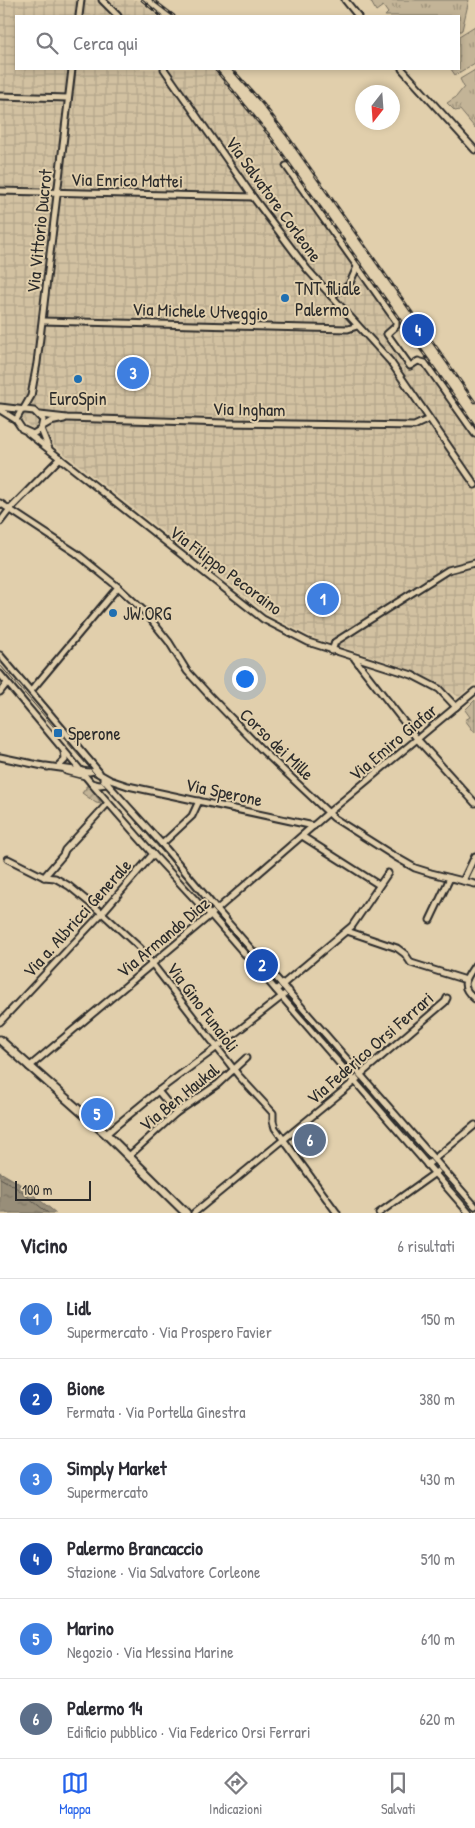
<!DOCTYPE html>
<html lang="it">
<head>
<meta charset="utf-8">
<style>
	:root { --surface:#fff; --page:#f7f7f7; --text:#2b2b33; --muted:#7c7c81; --line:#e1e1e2; --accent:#2563eb }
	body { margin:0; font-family:"Patrick Hand",sans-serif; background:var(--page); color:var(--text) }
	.compass { position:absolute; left:355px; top:85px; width:45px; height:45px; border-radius:50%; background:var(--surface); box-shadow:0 2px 8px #0003; rotate:197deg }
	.scale { position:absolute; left:15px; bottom:12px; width:76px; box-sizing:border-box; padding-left:5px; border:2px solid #2b2b2b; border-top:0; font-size:14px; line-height:18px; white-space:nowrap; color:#2b2b2b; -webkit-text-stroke:4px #e1cfac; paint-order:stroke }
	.you { position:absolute; left:244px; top:678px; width:18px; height:18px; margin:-12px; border:4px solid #fff; border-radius:50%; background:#1a73e8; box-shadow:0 0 0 8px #1a73e833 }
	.badge { display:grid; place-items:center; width:32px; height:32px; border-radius:50%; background:var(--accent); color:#fff; font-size:16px; font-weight:700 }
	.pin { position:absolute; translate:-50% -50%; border:2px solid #fff; box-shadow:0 1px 5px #0006 }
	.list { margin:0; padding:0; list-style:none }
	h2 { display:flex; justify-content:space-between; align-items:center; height:65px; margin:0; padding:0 20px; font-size:21px }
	h2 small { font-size:16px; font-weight:400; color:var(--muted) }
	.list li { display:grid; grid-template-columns:32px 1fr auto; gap:15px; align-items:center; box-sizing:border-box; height:80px; padding:0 20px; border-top:1px solid var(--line) }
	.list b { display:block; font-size:19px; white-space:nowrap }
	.list p { margin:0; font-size:16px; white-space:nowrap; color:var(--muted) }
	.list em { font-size:16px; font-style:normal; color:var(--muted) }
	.icon { flex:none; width:28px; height:28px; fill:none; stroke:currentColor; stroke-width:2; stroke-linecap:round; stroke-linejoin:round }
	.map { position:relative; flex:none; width:475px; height:1213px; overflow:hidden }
	.search { position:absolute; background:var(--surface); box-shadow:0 2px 8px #0003; left:15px; right:15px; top:15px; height:55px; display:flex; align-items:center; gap:12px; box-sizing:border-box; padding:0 18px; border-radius:0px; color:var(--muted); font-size:19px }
	.sheet { height:545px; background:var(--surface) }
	nav { display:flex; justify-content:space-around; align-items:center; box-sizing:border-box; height:70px; border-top:1px solid var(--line); background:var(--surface); font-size:14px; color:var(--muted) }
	nav a { display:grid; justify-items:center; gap:2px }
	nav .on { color:var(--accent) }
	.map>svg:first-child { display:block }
</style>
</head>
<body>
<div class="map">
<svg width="475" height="1213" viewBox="0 0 475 1213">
	<defs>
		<pattern id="industrial-grid" width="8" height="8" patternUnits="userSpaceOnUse" patternTransform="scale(1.25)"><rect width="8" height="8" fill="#d2c1a1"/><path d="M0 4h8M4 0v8" fill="none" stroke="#b4a68b"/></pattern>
		<pattern id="grass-tufts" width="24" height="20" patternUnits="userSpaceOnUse" patternTransform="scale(1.25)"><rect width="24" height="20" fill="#c3b497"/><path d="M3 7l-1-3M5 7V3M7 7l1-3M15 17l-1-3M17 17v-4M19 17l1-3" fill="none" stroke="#9f937b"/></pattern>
		<pattern id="garden-furrows" width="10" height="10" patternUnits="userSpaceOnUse" patternTransform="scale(1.25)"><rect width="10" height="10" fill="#c3b497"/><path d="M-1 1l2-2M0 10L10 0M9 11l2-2" fill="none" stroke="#9f937b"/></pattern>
		<pattern id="water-ripples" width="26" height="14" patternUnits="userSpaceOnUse" patternTransform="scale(1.25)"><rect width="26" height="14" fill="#988e79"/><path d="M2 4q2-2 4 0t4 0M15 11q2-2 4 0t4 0" fill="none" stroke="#7c7463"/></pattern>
	</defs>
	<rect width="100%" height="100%" fill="#e1cfac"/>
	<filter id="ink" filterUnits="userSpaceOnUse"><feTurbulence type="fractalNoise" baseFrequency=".02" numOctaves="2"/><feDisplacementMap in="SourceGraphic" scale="10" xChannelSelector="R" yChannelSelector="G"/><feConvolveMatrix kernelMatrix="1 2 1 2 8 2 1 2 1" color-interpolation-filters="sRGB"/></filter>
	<g filter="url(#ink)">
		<path fill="url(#industrial-grid)" d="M0 0H138L157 16H16V69H212L257 122 393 323 392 327 382 335 407 371 420 363 424 364 475 437V682L459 697 430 679 393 663 317 639 290 626 263 610 0 403Z"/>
		<g fill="url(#grass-tufts)" stroke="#777061">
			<path d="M370 0H469L462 30 459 32V16H385L388 13 383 6 376 11Z"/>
			<path d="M475 26V63L455 75 451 69H459V36Z"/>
			<path d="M475 70V128L460 110 455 111 447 103 456 97 464 87 460 79Z"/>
			<path d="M475 700V733L465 720 470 717 465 710Z"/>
		</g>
		<path fill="url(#garden-furrows)" stroke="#777061" d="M86 786H89L102 804 96 803 82 793 86 788Z"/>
		<path fill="url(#water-ripples)" stroke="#6c665a" d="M0 1172 17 1182 56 1213H0Z"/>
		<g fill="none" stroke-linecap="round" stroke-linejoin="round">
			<path stroke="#57534a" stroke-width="1" d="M0 1178 14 1186 48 1213"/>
			<defs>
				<g id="minor">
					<path d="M102 0 118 16"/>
					<path d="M345 0 358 16"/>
					<path d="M79 16 81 0"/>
					<path d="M164 69 253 197 307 269 390 361 475 485"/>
					<path d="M402 69 475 150"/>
					<path d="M0 96 68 98"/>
					<path d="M286 166 396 321V326L387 334 410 366 418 361 425 363 475 434"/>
					<path d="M0 191 253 197"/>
					<path d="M331 296 349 285 357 267"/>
					<path d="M43 321 348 329 357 326"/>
					<path d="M0 407 34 411 43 420 41 429 33 434 22 429 16 420 21 411"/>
					<path d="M0 410 16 420"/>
					<path d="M23 410 31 396 37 363 72 69"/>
					<path d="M40 415 67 418 225 423 414 426 429 419"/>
					<path d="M43 426 50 422 64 419"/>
					<path d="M41 429 49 449"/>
					<path d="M28 433 263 619 308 642 412 675 439 689 456 707"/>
					<path d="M0 503 76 553 118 587 144 611 169 642 187 671 209 695 261 749 334 818 394 856 415 868 431 873 475 884"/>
					<path d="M0 522 10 509 60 458"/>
					<path d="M332 651 335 642 448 570 475 563"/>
					<path d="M0 655 99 772"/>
					<path d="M355 659 418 740 475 803"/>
					<path d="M0 674 91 783 99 785 108 784"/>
					<path d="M31 691 118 587"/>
					<path d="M0 692 7 683"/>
					<path d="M0 757 48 767"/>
					<path d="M46 766 89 772 94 771 110 780 128 786 314 826"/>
					<path d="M58 767 65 760 64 751"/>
					<path d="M66 771 85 776"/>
					<path d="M103 779 162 844 217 910 475 1206"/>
					<path d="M91 783 153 854 202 907 211 915 469 1213"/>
					<path d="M302 836 379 885"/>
					<path d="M162 844 192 816 199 801"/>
					<path d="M8 859 44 877 55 878 69 886 102 913 140 948 239 1076 273 1113V1121L275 1128 337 1213"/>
					<path d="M44 877 63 855 65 850 108 803"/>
					<path d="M463 881 475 856"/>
					<path d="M430 920 450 878"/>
					<path d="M347 931 397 948 405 954 411 963 466 980"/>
					<path d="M475 965C465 980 459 986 475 999"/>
					<path d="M276 990 352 926 388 873"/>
					<path d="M0 1022 102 913 153 854"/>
					<path d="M29 1067 214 912 328 813 475 691"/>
					<path d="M158 1091 176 1113"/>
					<path d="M106 1134 158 1091 216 1048 289 991"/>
					<path d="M129 1156 176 1113 218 1084 246 1058"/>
					<path d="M427 1165 475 1125"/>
					<path d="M194 1213 355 1081 361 1074 445 1002 447 998"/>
					<path d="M379 1213 442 1168"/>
				</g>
				<path id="major" d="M0 1040 106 1134 186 1213"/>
			</defs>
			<use href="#minor" stroke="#2b2b2b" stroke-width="9"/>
			<use href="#major" stroke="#2b2b2b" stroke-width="11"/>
			<use href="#minor" stroke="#e1cfac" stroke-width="5"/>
			<use href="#major" stroke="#e1cfac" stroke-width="7"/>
			<path stroke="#2b2b2b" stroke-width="1" d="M0 665 475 1211"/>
			<defs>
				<g id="rail">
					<path d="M142 0 161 16"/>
					<path d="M153 0 174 16"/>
					<path d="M215 69 269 135 475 426"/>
					<path d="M232 69 263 104 286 134 475 402"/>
				</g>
			</defs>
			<use href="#rail" stroke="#2b2b2b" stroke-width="3"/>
			<use href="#rail" stroke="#e1cfac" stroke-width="1" stroke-dasharray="4" stroke-linecap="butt"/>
		</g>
	</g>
	<g fill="#1f6fb2" stroke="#e1cfac" stroke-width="2">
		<circle cx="285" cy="298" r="5"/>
		<circle cx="78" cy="379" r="5"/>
		<circle cx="113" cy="613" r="5"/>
		<rect x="53" y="728" width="10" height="10" rx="2.5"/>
	</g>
	<g text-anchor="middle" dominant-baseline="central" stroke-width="4" stroke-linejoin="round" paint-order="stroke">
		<g font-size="18" fill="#2b2b2b" stroke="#e1cfac">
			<text transform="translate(127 180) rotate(1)">Via Enrico Mattei</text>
			<text transform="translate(274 199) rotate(54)">Via Salvatore Corleone</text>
			<text transform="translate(39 231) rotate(-84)">Via Vittorio Ducrot</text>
			<text transform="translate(200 311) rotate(2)">Via Michele Utveggio</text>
			<text transform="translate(249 409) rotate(1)">Via Ingham</text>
			<text transform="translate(226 570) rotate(37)">Via Filippo Pecoraino</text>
			<text transform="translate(393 742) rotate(-40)">Via Emiro Giafar</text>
			<text transform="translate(277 744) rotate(44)">Corso dei Mille</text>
			<text transform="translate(224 792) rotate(12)">Via Sperone</text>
			<text transform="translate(77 918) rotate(-48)">Via a. Albricci Generale</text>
			<text transform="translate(163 937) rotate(-40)">Via Armando Diaz</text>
			<text transform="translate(203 1007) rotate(53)">Via Gino Funaioli</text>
			<text transform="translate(370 1048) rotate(-41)">Via Federico Orsi Ferrari</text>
			<text transform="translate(179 1097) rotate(-39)">Via Ben Haukal</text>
		</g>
		<g font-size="18" fill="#2b2b2b" stroke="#e1cfac" text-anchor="start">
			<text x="295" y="288">TNT filiale<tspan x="295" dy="21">Palermo</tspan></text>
			<text x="78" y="398" text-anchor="middle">EuroSpin</text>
			<text x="123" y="613">JW.ORG</text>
			<text x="68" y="733">Sperone</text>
		</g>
	</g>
</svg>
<svg class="compass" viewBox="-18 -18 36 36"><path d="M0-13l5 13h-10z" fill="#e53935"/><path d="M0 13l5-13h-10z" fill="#7c7c81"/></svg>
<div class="scale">100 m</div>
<div class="you"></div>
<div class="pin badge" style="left:323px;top:599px;background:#3f7fe0">1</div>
<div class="pin badge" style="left:262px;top:965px;background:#1a4fb4">2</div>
<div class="pin badge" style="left:133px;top:373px;background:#3f7fe0">3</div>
<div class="pin badge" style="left:418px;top:330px;background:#1a4fb4">4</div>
<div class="pin badge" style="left:97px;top:1114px;background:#3f7fe0">5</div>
<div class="pin badge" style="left:310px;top:1140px;background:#5c6f8a">6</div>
<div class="search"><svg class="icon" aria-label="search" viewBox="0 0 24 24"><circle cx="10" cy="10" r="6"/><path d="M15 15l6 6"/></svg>Cerca qui</div>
</div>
<section class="sheet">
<h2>Vicino<small>6 risultati</small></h2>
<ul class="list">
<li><span class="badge" style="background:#3f7fe0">1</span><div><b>Lidl</b><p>Supermercato · Via Prospero Favier</p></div><em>150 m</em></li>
<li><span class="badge" style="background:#1a4fb4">2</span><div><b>Bione</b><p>Fermata · Via Portella Ginestra</p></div><em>380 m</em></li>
<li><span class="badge" style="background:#3f7fe0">3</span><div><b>Simply Market</b><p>Supermercato</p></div><em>430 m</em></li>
<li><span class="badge" style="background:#1a4fb4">4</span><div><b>Palermo Brancaccio</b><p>Stazione · Via Salvatore Corleone</p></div><em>510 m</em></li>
<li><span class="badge" style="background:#3f7fe0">5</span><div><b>Marino</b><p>Negozio · Via Messina Marine</p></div><em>610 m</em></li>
<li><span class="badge" style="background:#5c6f8a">6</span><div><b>Palermo 14</b><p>Edificio pubblico · Via Federico Orsi Ferrari</p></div><em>620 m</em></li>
</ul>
</section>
<nav>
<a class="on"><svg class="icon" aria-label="map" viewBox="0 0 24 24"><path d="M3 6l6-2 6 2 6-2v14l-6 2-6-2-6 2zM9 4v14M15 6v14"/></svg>Mappa</a>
<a><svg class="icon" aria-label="directions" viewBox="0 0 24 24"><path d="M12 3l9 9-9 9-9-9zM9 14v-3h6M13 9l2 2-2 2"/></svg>Indicazioni</a>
<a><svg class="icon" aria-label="saved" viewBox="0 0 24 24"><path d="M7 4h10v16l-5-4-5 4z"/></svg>Salvati</a>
</nav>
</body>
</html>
